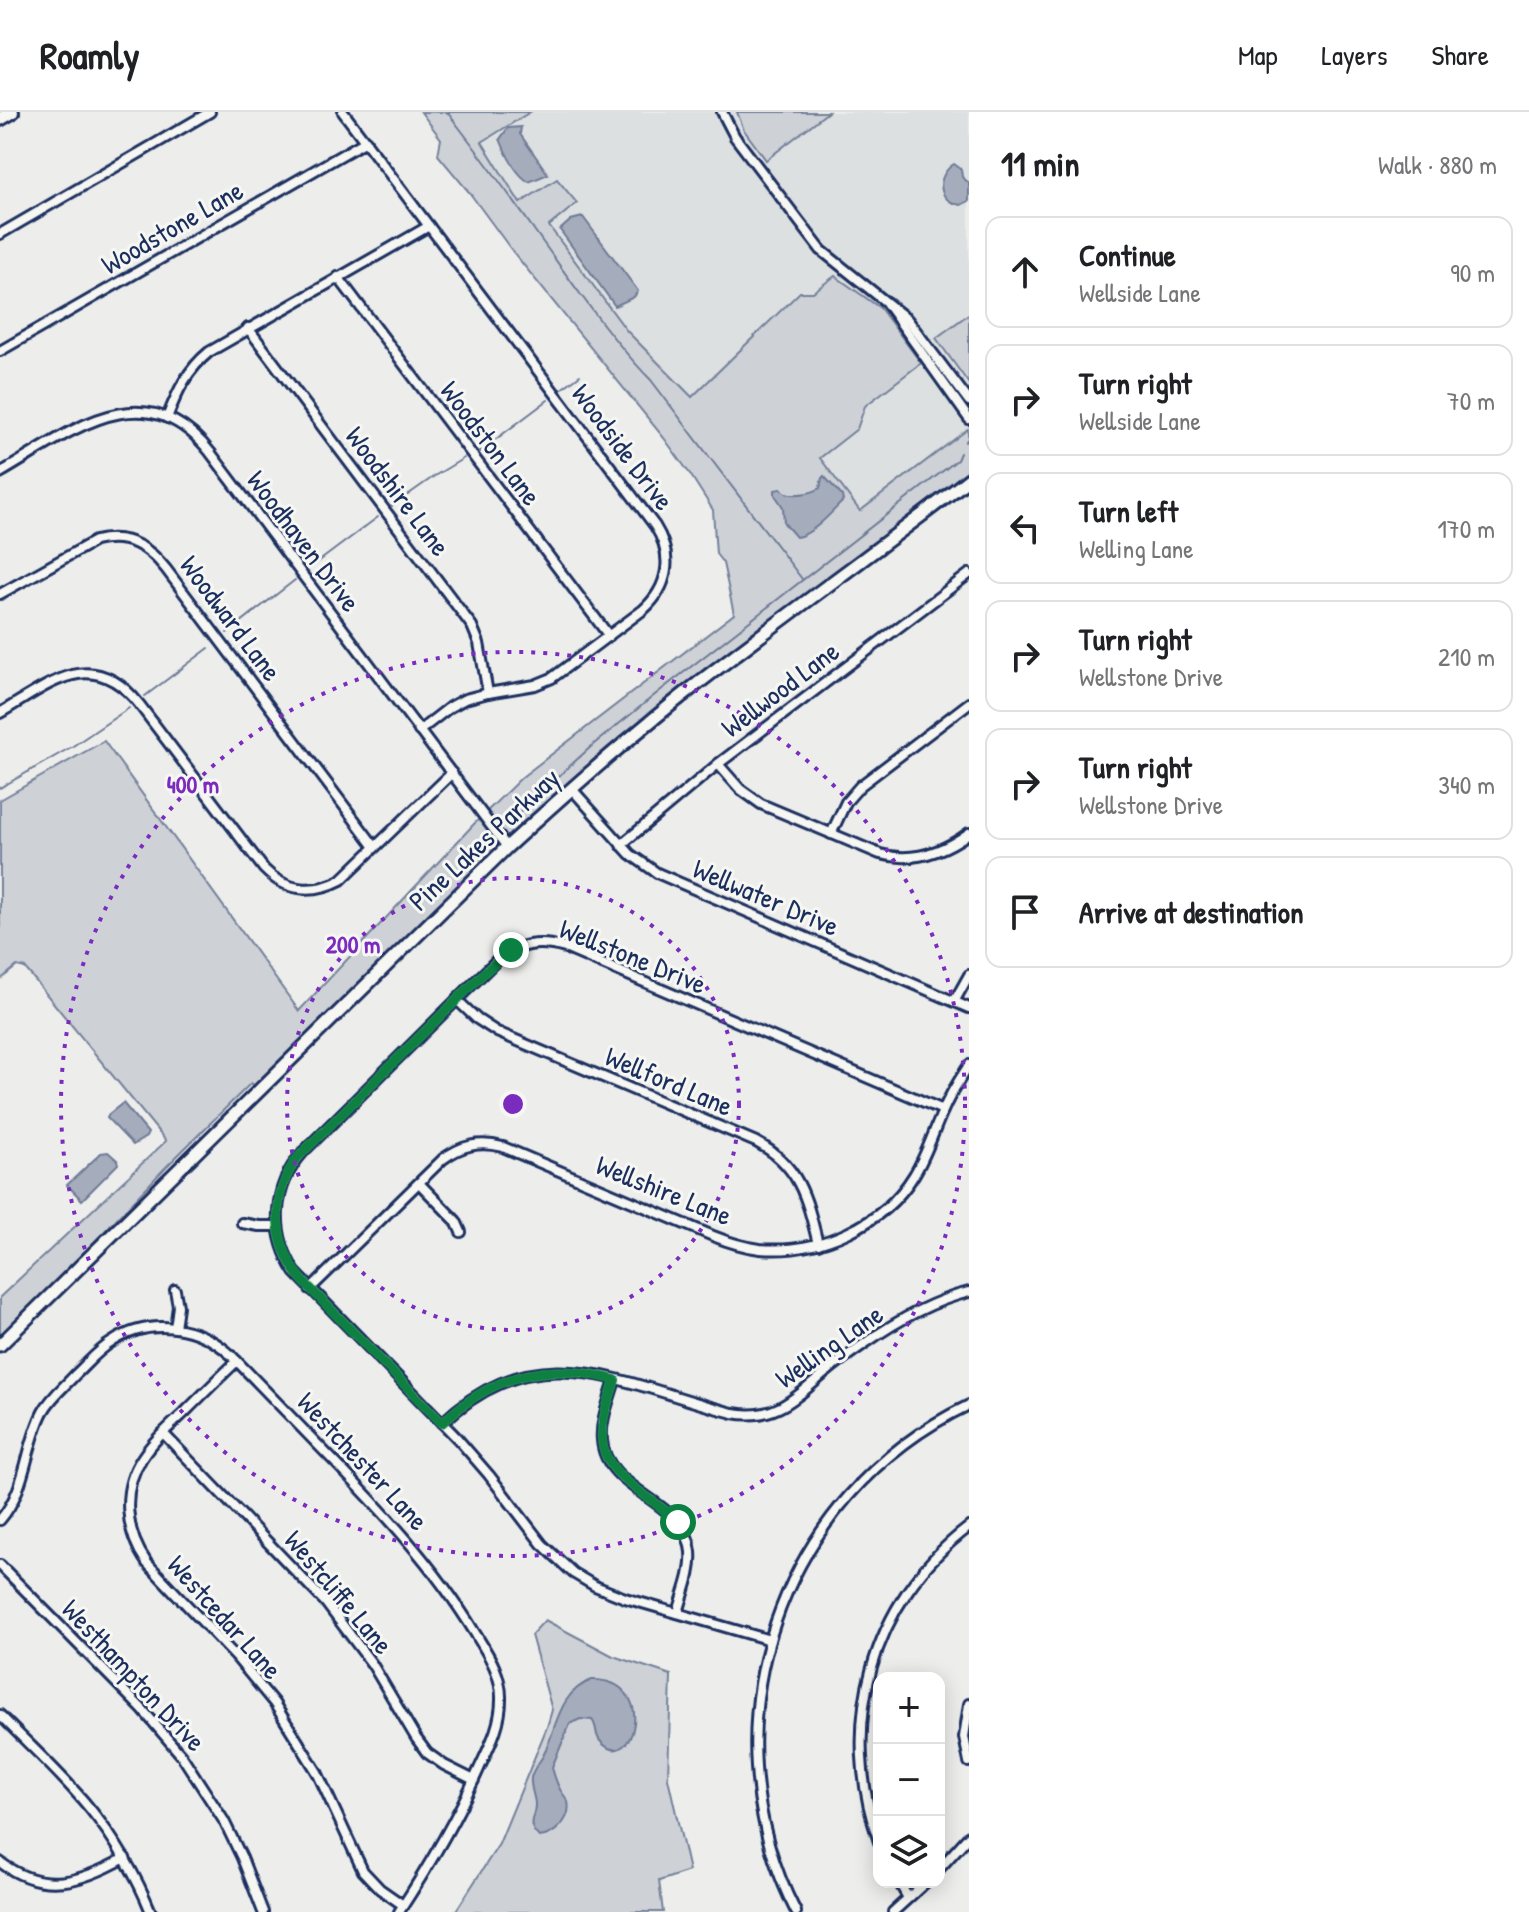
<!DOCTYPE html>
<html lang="en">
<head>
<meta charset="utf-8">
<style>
	:root { --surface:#fff; --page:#f2f2f2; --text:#202124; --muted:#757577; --line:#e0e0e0 }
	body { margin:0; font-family:"Patrick Hand",sans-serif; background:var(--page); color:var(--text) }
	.controls { position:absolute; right:24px; bottom:24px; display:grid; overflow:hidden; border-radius:16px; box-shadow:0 4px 20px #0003 }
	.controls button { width:72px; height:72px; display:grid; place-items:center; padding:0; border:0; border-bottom:2px solid var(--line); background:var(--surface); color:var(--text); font:40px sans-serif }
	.stop { position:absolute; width:24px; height:24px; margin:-18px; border:6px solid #0b8043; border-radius:50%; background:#fff }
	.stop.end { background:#0b8043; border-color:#fff; box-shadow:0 2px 8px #0008 }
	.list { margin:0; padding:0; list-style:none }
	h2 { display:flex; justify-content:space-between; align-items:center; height:104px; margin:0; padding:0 32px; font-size:34px }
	h2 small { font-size:26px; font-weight:400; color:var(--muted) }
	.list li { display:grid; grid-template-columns:52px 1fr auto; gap:24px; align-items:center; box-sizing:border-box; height:112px; margin:0 16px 16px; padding:0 16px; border:2px solid var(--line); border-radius:16px }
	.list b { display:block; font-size:30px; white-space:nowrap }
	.list p { margin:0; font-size:26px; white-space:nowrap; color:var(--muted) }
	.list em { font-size:26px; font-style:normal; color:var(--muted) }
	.icon { flex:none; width:44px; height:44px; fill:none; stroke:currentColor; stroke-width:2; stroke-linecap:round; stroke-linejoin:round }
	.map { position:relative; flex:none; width:969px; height:1800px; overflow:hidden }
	header { display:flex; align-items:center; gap:48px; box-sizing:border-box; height:112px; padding:0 40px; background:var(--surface); border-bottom:2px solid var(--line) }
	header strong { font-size:38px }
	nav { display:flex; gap:44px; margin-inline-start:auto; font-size:28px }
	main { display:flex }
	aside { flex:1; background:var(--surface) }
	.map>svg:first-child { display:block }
</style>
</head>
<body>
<header>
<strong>Roamly</strong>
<nav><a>Map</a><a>Layers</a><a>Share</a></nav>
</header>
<main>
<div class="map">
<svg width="969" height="1800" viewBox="0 0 969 1800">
	<rect width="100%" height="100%" fill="#edeeec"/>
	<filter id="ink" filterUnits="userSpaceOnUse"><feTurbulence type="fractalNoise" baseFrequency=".0125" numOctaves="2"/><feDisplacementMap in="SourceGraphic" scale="16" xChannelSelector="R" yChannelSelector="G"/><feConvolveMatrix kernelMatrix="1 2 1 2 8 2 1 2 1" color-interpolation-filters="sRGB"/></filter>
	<g filter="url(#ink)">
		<path fill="#dde0e1" d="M530 0H737L744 18 766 48 828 0H969V202L936 226 969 272V318L860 399 819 346 857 317 865 294 920 251 813 180H800L692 285 627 219 548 114 557 67 521 91 482 30Z"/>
		<g fill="#ced2d7" stroke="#74809a" stroke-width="2">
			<path d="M421 0H530L482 30 520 91 557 67 577 91 549 114 627 219 692 285 800 180H813L835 164 880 196 921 251 865 294 857 317 820 346 860 399 968 317 969 357 935 386 612 635 556 683 487 747 255 975 251 971 166 1055 51 1175 0 1225V1185L166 1029 25 856 17 854 0 868V688L104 629 299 899 473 713 522 665 734 502 723 451 716 442 713 398 690 362 664 326 513 140 469 80 438 43 441 27Z"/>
			<path d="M737 0H828L766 48 744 18Z"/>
			<path d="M969 202V272L936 226Z"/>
			<path d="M545 1508 613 1544 671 1563 668 1666 689 1759 659 1769 663 1800H455L499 1732 547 1615 552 1598 531 1523Z"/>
		</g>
		<g fill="#a5acbc" stroke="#6e7a96" stroke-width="2">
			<path d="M521 15 520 22 548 62 529 70C515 62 506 42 500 27L508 16Z"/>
			<path d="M954 52 961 57 962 65 969 71V89L961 93C936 90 936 63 954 52Z"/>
			<path d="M583 105 638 179 634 185 615 194 560 118 571 108Z"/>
			<path d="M824 364 842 384 843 389C832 400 811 424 796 425L784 411 783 395 775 383V378C787 376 776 376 787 381 796 384 813 381 820 376L822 366Z"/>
			<path d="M123 991 148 1021 146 1025 133 1033 107 1006 109 1002Z"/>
			<path d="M108 1040 117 1048 118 1052 82 1088 67 1073 101 1041Z"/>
			<path d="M592 1568C660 1567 633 1664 601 1630 594 1623 598 1615 592 1608L580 1607 570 1612 552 1655C554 1663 556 1671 561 1679 563 1682 567 1687 568 1690 572 1707 554 1724 539 1725 524 1710 536 1706 535 1691 534 1682 530 1675 531 1666 532 1658 539 1651 543 1644 557 1616 558 1580 592 1568Z"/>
		</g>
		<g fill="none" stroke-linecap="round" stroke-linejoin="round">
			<g stroke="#6e7a96" stroke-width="2">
				<path d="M447 0C494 59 536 122 581 183 603 213 625 242 651 268L802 467"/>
				<path d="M560 278 580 263"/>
				<path d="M965 330 969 326"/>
				<path d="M479 340 548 288"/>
				<path d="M392 394 436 363 464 346"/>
				<path d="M310 456 378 405"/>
				<path d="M227 521 295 468"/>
				<path d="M145 584 209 536"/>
				<path d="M0 676 73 634 129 596"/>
				<path d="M505 713 594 632 661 578 957 348 960 341"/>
			</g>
			<defs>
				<g id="street">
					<path d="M343 0 655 414C674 444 669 475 643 498L552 566 535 573 488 581 465 587 450 595 419 619"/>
					<path d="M722 0 735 25 821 138 907 207 969 289"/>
					<path d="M0 122 210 0"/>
					<path d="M338 165 609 524"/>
					<path d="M887 192 969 307"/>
					<path d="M248 216 472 514 479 531 488 581"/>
					<path d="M0 239 366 29"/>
					<path d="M167 306C177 280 187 258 209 240L429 114"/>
					<path d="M0 361C68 322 144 257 210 340L507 735"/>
					<path d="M0 482 95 429C126 421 148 434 166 457L375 735"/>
					<path d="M0 601C50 572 92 533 139 592L264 757C286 780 314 782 341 768L452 661"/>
					<path d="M718 652 740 677 761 692 880 742C913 751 943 740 969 721"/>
					<path d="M572 677 630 742 657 761 969 896"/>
					<path d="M831 722 846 690 860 674 969 591"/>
					<path d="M621 733 718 652 969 462"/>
					<path d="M457 888 477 907 497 920 756 1030C800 1053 807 1087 818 1132"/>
					<path d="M955 888 969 863"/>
					<path d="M419 1071 456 1109 461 1120"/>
					<path d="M242 1111 259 1114H278"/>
					<path d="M310 1177 443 1047C462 1033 480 1029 503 1035L713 1124C728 1130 744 1135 760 1137 818 1142 883 1114 914 1063 926 1044 933 1021 942 1001 949 984 959 968 969 953"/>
					<path d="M175 1178 178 1194 175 1216"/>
					<path d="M237 1249C219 1266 201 1284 184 1301 169 1315 153 1329 142 1346 120 1379 126 1421 147 1451L236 1545 274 1591 317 1660 363 1759 380 1777 403 1793"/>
					<path d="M615 1268C610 1287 600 1308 602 1328 605 1380 687 1388 691 1440 693 1460 683 1482 678 1501"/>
					<path d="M442 1311C539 1219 624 1273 733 1301 775 1309 795 1286 825 1261 837 1251 851 1241 864 1232 895 1210 932 1189 969 1180"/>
					<path d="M163 1321 326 1491 372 1552 416 1626 427 1641 444 1653 474 1668"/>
					<path d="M0 1408C27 1377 25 1335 43 1300 51 1285 64 1275 75 1263 87 1252 98 1238 112 1230 150 1205 199 1213 231 1243 262 1275 293 1307 324 1339 380 1396 434 1453 475 1521 488 1542 502 1562 501 1588 501 1613 489 1635 479 1657 456 1708 429 1754 399 1800"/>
					<path d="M0 1453 142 1597 182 1644 224 1709 242 1746 263 1800"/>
					<path d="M770 1528 625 1486 595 1474 573 1461 542 1432 489 1363 457 1326 295 1160C270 1121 272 1075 303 1040L497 848C519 832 538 828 565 836L943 998"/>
					<path d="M969 1592 964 1625 969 1650"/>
					<path d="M0 1603C30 1634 64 1664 91 1698 116 1729 136 1763 151 1800"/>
					<path d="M879 1730C838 1614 870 1490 969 1415"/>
					<path d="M0 1750C43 1783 82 1770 125 1746"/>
					<path d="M939 1757 969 1724"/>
					<path d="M899 1770 908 1786"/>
					<path d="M796 1800C700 1613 780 1383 969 1293"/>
					<path d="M893 1800 926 1770"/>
				</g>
				<path id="secondary" d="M0 1233 507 735C567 680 628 626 692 576 783 505 878 438 969 367"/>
				<path id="primary" d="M0 7 12 0"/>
			</defs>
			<use href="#street" stroke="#1b2f5e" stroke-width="14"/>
			<use href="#secondary" stroke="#1b2f5e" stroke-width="17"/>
			<use href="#primary" stroke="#1b2f5e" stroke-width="18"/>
			<use href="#street" stroke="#f6f6f2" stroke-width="8"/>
			<use href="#secondary" stroke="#f6f6f2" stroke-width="11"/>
			<use href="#primary" stroke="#f6f6f2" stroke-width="12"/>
		</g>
	</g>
	<g fill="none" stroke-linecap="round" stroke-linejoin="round" filter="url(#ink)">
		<path stroke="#0b8043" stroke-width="10" d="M511 838 486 859 298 1045C269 1085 272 1133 304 1170L442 1311C492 1263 548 1248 615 1268 610 1285 602 1304 602 1323 600 1364 653 1384 678 1410"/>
	</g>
	<g fill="none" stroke="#7b2cbf" stroke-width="4" stroke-dasharray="4 8">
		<circle cx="513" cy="992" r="226"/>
		<circle cx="513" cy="992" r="452"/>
	</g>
	<g text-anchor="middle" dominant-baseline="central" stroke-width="6" stroke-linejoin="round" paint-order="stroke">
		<g font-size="28" fill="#1b2f5e" stroke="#f6f6f2">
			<text transform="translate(172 115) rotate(-30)">Woodstone Lane</text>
			<text transform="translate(491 331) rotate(53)">Woodston Lane</text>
			<text transform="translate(623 335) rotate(53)">Woodside Drive</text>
			<text transform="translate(398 379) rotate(53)">Woodshire Lane</text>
			<text transform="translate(304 429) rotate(53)">Woodhaven Drive</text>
			<text transform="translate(231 506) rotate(53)">Woodward Lane</text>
			<text transform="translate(780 577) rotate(-37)">Wellwood Lane</text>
			<text transform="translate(484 727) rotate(-43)">Pine Lakes Parkway</text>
			<text transform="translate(766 785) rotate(23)">Wellwater Drive</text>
			<text transform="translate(633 844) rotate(22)">Wellstone Drive</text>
			<text transform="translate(669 969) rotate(23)">Wellford Lane</text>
			<text transform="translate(664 1078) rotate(22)">Wellshire Lane</text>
			<text transform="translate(829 1234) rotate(-35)">Welling Lane</text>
			<text transform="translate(363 1349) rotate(47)">Westchester Lane</text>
			<text transform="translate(339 1480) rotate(50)">Westcliffe Lane</text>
			<text transform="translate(225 1505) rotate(48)">Westcedar Lane</text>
			<text transform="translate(134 1563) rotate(47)">Westhampton Drive</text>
		</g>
	</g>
	<circle cx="513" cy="992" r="12" fill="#7b2cbf" stroke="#f6f6f2" stroke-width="4"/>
	<g font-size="24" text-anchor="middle" font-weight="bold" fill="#7b2cbf" stroke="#f6f6f2" stroke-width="6" stroke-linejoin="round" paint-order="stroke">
		<text x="193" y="681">400 m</text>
		<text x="353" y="841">200 m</text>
	</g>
</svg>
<div class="controls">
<button>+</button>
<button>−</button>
<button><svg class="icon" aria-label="layers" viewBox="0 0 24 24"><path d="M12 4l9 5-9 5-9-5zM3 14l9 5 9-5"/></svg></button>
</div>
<div class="stop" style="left:678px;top:1410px"></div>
<div class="stop end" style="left:511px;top:838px"></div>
</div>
<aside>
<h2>11 min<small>Walk · 880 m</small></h2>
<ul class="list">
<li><svg class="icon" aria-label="ahead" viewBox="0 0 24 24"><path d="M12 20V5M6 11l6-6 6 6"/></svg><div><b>Continue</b><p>Wellside Lane</p></div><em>90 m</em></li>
<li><svg class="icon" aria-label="right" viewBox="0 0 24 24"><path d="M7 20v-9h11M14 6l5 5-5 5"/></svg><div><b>Turn right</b><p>Wellside Lane</p></div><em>70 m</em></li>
<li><svg class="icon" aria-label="left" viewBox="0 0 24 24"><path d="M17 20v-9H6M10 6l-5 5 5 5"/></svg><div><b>Turn left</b><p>Welling Lane</p></div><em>170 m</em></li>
<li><svg class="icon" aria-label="right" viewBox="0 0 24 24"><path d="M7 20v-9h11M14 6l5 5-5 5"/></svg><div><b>Turn right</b><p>Wellstone Drive</p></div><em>210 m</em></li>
<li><svg class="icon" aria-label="right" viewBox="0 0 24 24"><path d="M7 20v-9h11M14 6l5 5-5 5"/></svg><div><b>Turn right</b><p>Wellstone Drive</p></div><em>340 m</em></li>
<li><svg class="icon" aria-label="arrive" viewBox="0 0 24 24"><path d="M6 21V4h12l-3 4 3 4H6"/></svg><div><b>Arrive at destination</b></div></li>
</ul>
</aside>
</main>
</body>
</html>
